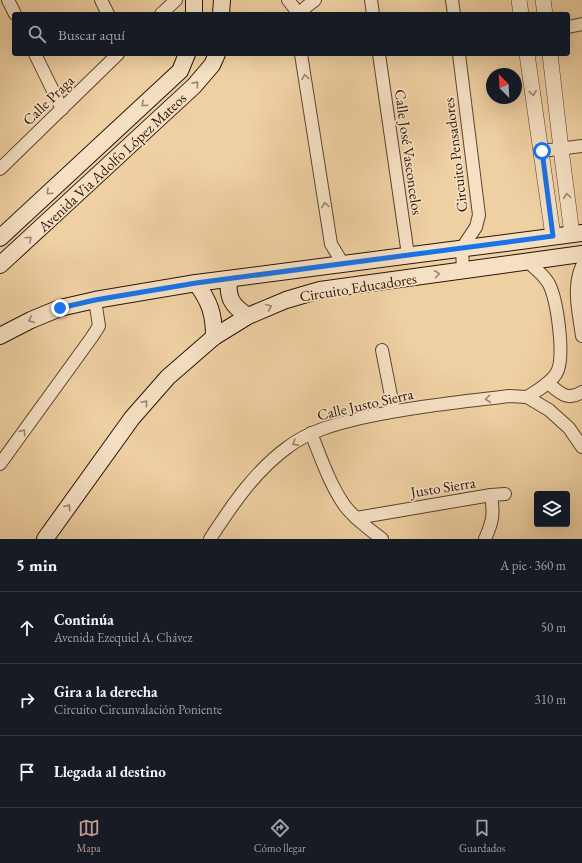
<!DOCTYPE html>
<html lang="es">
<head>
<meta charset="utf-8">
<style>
	:root { --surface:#171b24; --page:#20242c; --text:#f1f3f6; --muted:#9ea1a6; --line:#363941; --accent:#c59692 }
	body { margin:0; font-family:"EB Garamond",serif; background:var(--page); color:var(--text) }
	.controls { position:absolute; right:12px; bottom:12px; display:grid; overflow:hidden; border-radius:4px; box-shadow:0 4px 16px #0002 }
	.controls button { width:36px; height:36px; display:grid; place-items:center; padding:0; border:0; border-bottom:1px solid var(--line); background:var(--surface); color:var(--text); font:20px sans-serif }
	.compass { position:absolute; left:486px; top:68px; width:36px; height:36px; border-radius:50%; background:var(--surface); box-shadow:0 4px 16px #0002; rotate:336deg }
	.stop { position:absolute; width:12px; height:12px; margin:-9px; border:3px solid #1a73e8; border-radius:50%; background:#fff }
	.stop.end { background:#1a73e8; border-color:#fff; box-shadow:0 1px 4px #0008 }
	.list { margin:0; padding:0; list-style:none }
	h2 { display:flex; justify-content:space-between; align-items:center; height:52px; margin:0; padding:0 16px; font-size:17px }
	h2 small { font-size:13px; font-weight:400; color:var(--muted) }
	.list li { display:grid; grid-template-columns:26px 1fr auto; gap:12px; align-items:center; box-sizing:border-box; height:72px; padding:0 16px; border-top:1px solid var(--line) }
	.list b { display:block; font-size:15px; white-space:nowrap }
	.list p { margin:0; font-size:13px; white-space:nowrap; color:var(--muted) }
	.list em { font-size:13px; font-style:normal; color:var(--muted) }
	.icon { flex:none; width:22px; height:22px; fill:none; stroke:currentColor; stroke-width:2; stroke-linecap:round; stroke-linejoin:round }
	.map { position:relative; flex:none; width:582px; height:539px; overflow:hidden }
	.search { position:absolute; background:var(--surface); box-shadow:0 4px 16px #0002; left:12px; right:12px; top:12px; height:44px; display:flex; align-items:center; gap:10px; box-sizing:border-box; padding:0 14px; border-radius:4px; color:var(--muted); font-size:15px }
	.sheet { height:268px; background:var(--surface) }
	nav { display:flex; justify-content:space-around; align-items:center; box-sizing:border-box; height:56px; border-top:1px solid var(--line); background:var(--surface); font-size:11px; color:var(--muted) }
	nav a { display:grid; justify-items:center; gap:2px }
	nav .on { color:var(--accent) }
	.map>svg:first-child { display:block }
</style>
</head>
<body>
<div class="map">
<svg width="582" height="539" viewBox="0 0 582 539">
	<rect width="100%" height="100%" fill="#efd0a2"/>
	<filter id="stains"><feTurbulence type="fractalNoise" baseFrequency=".005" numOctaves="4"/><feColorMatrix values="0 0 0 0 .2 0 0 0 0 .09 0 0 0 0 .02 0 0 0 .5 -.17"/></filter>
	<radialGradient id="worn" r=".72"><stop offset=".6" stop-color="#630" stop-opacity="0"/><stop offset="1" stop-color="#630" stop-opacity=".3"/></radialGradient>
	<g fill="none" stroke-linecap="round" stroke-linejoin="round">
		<defs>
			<g id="minor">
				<path d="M8 0 15 14"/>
				<path d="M101 0 108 14"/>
				<path d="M288 0 299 14"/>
				<path d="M371 0 373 14"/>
				<path d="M452 0 454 14"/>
				<path d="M161 14 176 0"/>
				<path d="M299 14 306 7 315 0"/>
				<path d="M568 27 582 24"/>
				<path d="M35 54 62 109"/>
				<path d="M301 54 331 244 343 264"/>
				<path d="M379 54 408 255"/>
				<path d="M459 54 479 215 476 227 462 248 463 271"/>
				<path d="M542 151 582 146"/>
				<path d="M0 169 118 54"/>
				<path d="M582 266C572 288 579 313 582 336"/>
				<path d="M382 350 394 411"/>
				<path d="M548 383C559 392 567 402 582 392"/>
				<path d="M527 397C537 391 549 384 556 374 566 359 557 300 549 284 544 275 536 269 528 262"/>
				<path d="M311 433C321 458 330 485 345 506 355 519 369 529 382 539"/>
				<path d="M0 464 92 337 99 326 95 300"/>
				<path d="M356 518 491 495 505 494"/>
				<path d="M210 539C232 505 255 471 288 447 309 431 336 424 361 418 410 407 460 402 509 396L527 397 549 410 569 428 582 447"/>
				<path d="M485 539C493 521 494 514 491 495"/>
			</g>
			<g id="tertiary">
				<path d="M519 0 521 14"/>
				<path d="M543 0 545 14"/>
				<path d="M527 54 553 236"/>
				<path d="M550 54 561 149 572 234"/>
			</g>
			<g id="secondary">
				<path d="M194 14V0"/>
				<path d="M221 14 222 0"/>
				<path d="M0 238 180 71 187 54"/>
				<path d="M0 265 194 86 212 65 217 54"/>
				<path d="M229 279C227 298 232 306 248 316"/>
				<path d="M196 283C210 302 214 314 214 337"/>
				<path d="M0 336 31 320 60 308 95 300 196 283 582 233"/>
				<path d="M45 539 132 418 168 377 214 337 248 316 286 300 320 290 582 254"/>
			</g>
		</defs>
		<use href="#minor" stroke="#5b432d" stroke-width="14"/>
		<use href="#tertiary" stroke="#5b432d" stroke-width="16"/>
		<use href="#secondary" stroke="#2a1406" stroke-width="18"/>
		<use href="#minor" stroke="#f5e0c3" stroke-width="12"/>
		<use href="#tertiary" stroke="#f5e0c3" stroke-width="15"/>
		<use href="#secondary" stroke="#f5e0c3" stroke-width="16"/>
	</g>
	<defs><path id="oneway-chevron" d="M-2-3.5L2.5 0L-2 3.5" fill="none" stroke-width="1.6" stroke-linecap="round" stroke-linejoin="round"/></defs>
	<g stroke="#9a846e">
		<use href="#oneway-chevron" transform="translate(305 77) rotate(-99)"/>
		<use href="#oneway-chevron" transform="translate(196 84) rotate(-48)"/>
		<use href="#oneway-chevron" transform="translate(533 93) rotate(81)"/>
		<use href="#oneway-chevron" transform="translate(144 104) rotate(137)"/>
		<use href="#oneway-chevron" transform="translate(49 192) rotate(137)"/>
		<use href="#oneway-chevron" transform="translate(567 196) rotate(-98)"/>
		<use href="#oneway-chevron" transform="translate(325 205) rotate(-99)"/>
		<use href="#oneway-chevron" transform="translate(29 239) rotate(-43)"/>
		<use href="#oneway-chevron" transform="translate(437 274) rotate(-8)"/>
		<use href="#oneway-chevron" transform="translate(269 307) rotate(-23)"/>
		<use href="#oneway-chevron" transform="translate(31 320) rotate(155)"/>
		<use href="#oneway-chevron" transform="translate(488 399) rotate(173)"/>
		<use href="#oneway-chevron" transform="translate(145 403) rotate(-49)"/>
		<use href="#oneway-chevron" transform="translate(23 432) rotate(-54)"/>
		<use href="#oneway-chevron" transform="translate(295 443) rotate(151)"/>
		<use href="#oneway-chevron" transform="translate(68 507) rotate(-54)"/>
	</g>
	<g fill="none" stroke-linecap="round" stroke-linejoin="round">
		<path stroke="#1a73e8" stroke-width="5" d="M60 308 95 300 196 283 553 236 542 151"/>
	</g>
	<g text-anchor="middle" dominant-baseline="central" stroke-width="3.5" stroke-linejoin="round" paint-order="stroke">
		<g font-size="15" fill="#2a1406" stroke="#f5e0c3">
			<text transform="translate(48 100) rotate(-44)">Calle Praga</text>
			<text transform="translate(409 152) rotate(82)">Calle José Vasconcelos</text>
			<text transform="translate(455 155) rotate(-97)">Circuito Pensadores</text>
			<text transform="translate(112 162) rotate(-43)">Avenida Via Adolfo López Mateos</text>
			<text transform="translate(358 287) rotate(-9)">Circuito Educadores</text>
			<text transform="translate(365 404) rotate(-13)">Calle Justo Sierra</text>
			<text transform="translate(443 487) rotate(-9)">Justo Sierra</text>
		</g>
	</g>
	<rect width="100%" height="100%" filter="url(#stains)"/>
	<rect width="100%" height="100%" fill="url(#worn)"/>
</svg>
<div class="controls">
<button><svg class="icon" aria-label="layers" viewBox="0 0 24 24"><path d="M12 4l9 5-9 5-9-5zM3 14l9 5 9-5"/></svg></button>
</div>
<svg class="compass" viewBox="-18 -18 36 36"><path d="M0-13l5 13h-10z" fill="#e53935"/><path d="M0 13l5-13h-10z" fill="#9ea1a6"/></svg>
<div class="stop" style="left:542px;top:151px"></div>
<div class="stop end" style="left:60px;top:308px"></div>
<div class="search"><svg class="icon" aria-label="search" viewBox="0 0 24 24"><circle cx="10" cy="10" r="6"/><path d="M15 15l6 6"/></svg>Buscar aquí</div>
</div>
<section class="sheet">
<h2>5 min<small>A pie · 360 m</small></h2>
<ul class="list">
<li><svg class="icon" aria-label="ahead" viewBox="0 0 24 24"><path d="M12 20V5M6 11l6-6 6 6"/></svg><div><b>Continúa</b><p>Avenida Ezequiel A. Chávez</p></div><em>50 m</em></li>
<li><svg class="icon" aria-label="right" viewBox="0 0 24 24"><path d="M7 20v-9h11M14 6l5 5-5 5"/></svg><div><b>Gira a la derecha</b><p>Circuito Circunvalación Poniente</p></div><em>310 m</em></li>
<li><svg class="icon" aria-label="arrive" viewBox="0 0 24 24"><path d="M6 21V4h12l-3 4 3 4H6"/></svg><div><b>Llegada al destino</b></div></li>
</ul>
</section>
<nav>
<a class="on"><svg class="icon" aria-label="map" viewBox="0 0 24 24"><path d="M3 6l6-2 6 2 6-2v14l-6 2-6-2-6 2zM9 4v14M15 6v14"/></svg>Mapa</a>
<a><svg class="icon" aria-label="directions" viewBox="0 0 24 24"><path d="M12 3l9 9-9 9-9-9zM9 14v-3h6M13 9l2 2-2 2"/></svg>Cómo llegar</a>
<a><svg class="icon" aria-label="saved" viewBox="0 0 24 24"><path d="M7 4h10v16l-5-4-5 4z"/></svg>Guardados</a>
</nav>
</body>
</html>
